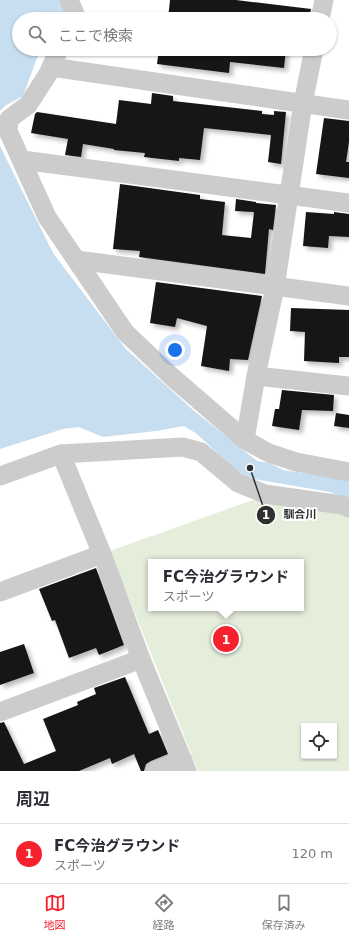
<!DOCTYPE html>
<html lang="ja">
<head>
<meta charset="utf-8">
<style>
	:root { --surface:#fff; --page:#f7f7f7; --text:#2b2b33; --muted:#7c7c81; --line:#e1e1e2; --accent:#f5222d }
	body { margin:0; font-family:"DejaVu Sans","Noto Sans JP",sans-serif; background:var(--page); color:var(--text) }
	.controls { position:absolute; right:12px; bottom:12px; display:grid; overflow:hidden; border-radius:0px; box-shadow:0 1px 3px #0004 }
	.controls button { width:36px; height:36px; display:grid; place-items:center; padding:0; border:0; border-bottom:1px solid var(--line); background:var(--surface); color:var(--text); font:20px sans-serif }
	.you { position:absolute; left:175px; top:350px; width:14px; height:14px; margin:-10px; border:3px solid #fff; border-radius:50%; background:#1a73e8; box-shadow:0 0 0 6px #1a73e833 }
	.badge { display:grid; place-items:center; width:26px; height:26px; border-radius:50%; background:var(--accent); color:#fff; font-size:13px; font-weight:700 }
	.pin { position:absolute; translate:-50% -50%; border:2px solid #fff; box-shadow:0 1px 4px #0006 }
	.popup { position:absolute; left:148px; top:559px; width:156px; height:52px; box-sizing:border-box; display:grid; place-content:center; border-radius:0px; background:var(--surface); filter:drop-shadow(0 1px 3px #0005); font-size:13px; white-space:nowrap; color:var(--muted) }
	.popup b { font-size:15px; color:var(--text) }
	.popup::after { content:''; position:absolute; left:50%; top:100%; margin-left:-8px; border:8px solid transparent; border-top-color:var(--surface) }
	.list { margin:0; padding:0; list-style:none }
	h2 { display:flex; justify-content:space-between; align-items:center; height:52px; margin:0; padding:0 16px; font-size:17px }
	h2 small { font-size:13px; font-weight:400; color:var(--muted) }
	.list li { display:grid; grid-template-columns:26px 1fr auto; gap:12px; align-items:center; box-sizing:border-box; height:60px; padding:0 16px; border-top:1px solid var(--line) }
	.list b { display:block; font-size:15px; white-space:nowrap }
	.list p { margin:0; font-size:13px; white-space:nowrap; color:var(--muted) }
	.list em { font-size:13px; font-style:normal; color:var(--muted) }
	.icon { flex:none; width:22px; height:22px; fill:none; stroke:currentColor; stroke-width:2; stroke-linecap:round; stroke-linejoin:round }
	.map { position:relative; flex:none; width:349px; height:771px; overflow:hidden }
	.search { position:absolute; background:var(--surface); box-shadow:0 1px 3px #0004; left:12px; right:12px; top:12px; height:44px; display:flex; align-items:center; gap:10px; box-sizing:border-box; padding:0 14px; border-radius:22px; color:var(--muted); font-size:15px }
	.sheet { height:112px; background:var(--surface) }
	nav { display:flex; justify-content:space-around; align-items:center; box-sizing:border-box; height:56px; border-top:1px solid var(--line); background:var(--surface); font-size:11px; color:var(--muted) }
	nav a { display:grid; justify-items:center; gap:2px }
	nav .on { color:var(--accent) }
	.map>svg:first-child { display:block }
</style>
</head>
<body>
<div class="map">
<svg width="349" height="771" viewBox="0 0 349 771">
	<defs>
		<filter id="shadow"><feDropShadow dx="3.5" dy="3.5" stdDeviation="2" flood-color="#0004"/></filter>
	</defs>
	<rect width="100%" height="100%" fill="#fff"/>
	<path fill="#e5eddb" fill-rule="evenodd" d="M253 500 340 510 349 515V771H198L110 551ZM151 562H301V608H151ZM304 726H334V756H304Z"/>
	<g fill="#c6deef">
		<path d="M0 0H59L67 14 65 19H19V49H45L40 50 23 96 5 106 0 111Z"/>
		<path d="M0 146 53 253 125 348 193 410 257 461 270 463 283 470 349 480V500L330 492 248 478 229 464 197 434 184 426 156 431 103 437 79 427 63 429 0 449Z"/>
	</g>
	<g fill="#161616" filter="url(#shadow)">
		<path d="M170 0H236L311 9 309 19H168Z"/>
		<path d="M159 49H286L284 68 230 62 229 73 157 64Z"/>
		<path d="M152 93 173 96V101L262 111V114L274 115V111L286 112 281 164 268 162 271 135 204 128 200 160 179 158V161L144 157 145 153 114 150V149L83 144 81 157 65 155 68 139 31 133 35 114 37 112 116 124 119 100 151 104Z"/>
		<path d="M324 118 349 121V142L346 162H349V178L316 174Z"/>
		<path d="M120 184 200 195V199L225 202 222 235 251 238 254 212 235 211 236 199 256 202V203L276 205 273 230 269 229 265 274 139 257 140 251 113 249Z"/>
		<path d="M306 212 334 214V212L349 214V237L329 236 328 248 303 246Z"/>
		<path d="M156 282 262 296 248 360 230 359 229 371 201 366 207 326 177 318 175 327 150 323Z"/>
		<path d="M291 308 349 310V357H339V363L304 361 305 332 290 331Z"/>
		<path d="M282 390 334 395 333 411 302 410 299 430 272 426 275 409H279Z"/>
		<path d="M336 413 349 415V428L334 426Z"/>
		<path d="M96 568 124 645 99 655 96 648 69 658 55 620 52 621 39 589Z"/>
		<path d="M24 644 34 673 0 685V652Z"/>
		<path d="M125 677 149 734 158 730 168 754 151 761 146 764 144 771H141L134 754 112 764 110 758 79 771H0V723L4 722 24 764 56 751 43 719 78 705 77 702 96 694 94 688Z"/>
	</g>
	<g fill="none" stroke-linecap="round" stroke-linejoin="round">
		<g stroke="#ccc" stroke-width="19">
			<path d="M69 0 75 14 73 19"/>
			<path d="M320 19 324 0"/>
			<path d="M59 49 48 74 28 105 9 119 8 131 47 217 125 332 171 376 245 440 269 453 296 462 349 472"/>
			<path d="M51 67 349 110"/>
			<path d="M22 160 349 203"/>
			<path d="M77 260 349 296"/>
			<path d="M256 376 349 386"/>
			<path d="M245 440 256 376 275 287 303 103 314 49"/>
			<path d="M61 454 102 554 141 659 187 771"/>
			<path d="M0 476 61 454 183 447 201 452 238 483 265 494 342 505 349 508"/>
			<path d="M0 592 102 554"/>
			<path d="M0 712 141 659"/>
			<path d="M155 771 183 760"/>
		</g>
	</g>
	<path fill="none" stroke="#2f2f2f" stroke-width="1.5" d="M250 468L266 515"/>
	<g fill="#2f2f2f" stroke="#fff" stroke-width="1.5">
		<circle cx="250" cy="468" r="4"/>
		<circle cx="266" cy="515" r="10"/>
	</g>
	<g font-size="12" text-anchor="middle" font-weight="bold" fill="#fff">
		<text x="266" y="519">1</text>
	</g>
	<g font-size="11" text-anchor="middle" font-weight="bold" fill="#2f2f2f" stroke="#fff" stroke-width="4" stroke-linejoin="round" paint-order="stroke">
		<text x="300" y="518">馴合川</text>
	</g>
</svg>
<div class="controls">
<button><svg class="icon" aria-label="locate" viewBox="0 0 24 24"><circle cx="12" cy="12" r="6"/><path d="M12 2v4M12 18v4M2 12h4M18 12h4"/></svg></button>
</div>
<div class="you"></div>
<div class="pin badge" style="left:226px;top:639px">1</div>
<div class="popup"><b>FC今治グラウンド</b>スポーツ</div>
<div class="search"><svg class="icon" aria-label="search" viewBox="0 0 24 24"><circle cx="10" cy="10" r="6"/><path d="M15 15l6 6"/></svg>ここで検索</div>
</div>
<section class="sheet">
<h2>周辺<small></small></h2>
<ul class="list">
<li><span class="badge">1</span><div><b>FC今治グラウンド</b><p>スポーツ</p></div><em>120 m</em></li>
</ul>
</section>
<nav>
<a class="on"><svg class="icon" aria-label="map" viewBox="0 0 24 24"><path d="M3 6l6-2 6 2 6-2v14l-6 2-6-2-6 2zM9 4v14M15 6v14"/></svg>地図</a>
<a><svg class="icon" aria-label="directions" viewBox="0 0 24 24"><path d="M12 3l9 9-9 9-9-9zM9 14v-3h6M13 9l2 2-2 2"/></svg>経路</a>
<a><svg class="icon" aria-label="saved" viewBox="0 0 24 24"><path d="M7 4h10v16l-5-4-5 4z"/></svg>保存済み</a>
</nav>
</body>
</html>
